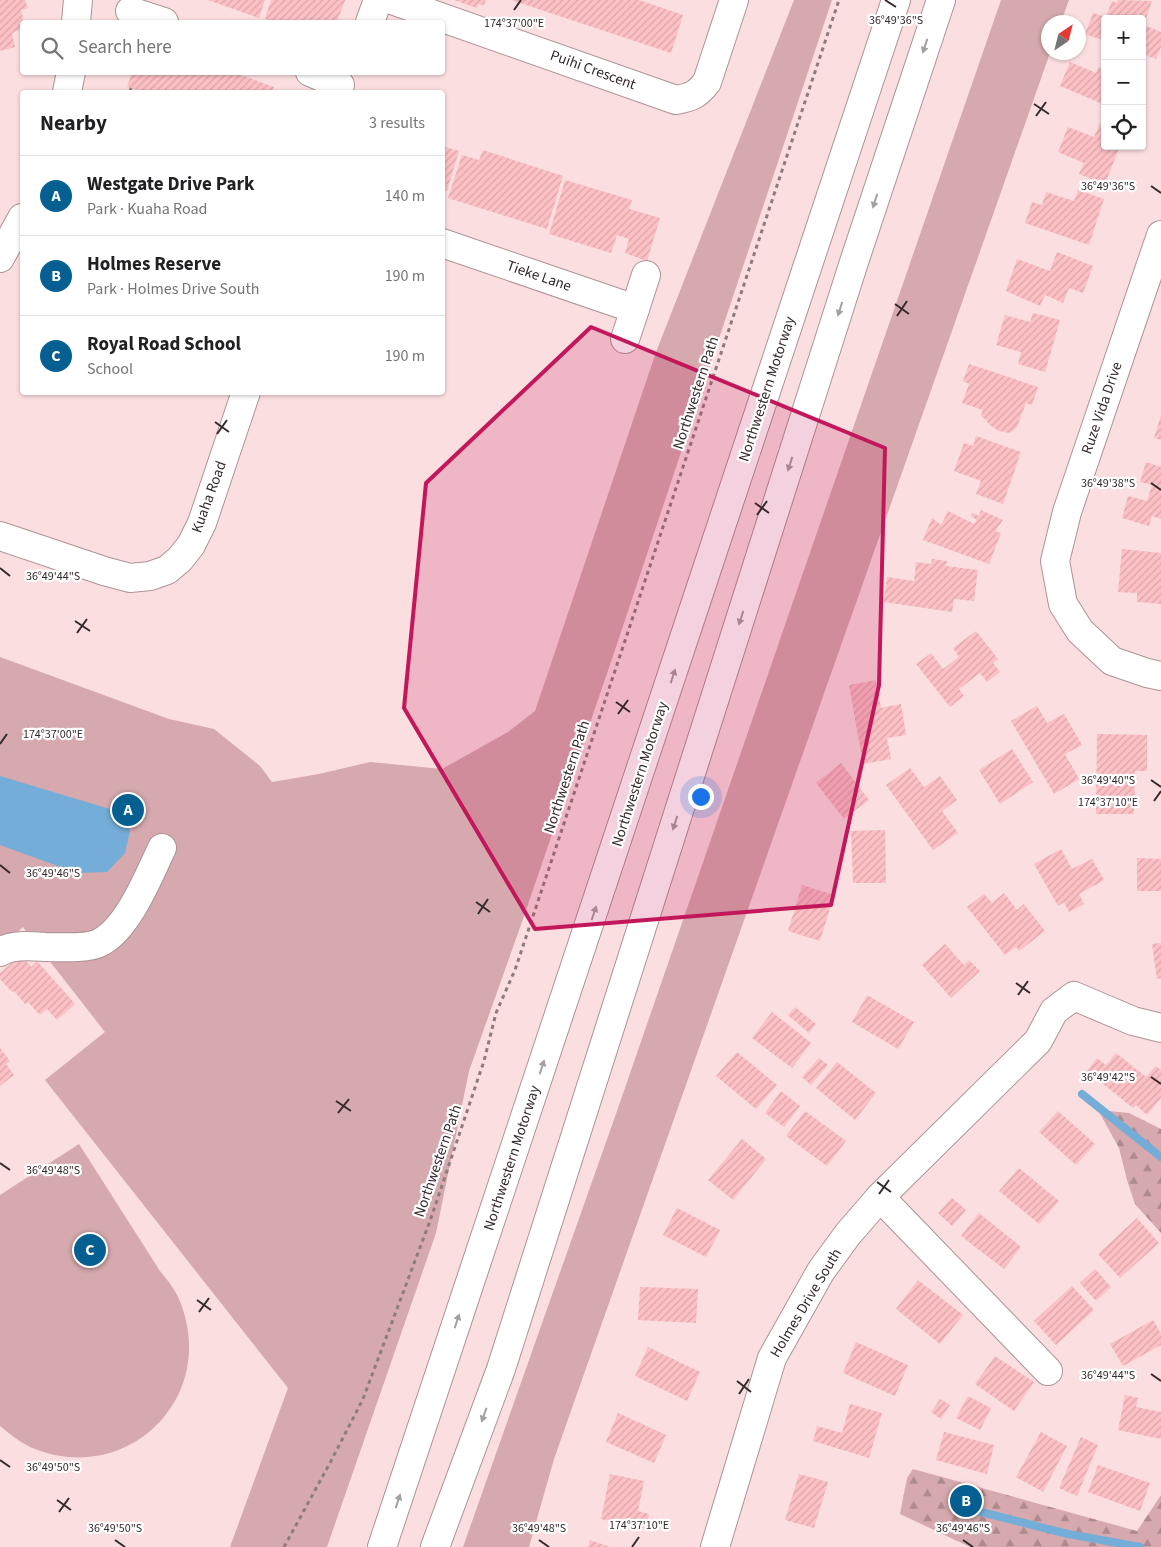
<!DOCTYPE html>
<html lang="en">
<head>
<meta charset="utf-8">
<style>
	:root { --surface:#fff; --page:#f6f6f6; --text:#202124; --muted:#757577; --line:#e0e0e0; --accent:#056091 }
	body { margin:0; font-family:"Source Sans 3",sans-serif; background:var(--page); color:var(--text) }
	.controls { position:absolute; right:15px; top:15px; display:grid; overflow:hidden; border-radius:5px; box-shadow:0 1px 4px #0004 }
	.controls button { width:45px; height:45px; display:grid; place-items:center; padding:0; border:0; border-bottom:1px solid var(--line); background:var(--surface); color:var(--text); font:25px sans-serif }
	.compass { position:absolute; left:1041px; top:15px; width:45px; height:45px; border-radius:50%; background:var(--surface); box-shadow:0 1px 4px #0004; rotate:35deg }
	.you { position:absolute; left:700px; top:796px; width:18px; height:18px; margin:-12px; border:4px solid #fff; border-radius:50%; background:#1a73e8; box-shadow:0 0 0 8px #1a73e833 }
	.badge { display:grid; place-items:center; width:32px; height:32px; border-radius:50%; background:var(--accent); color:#fff; font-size:16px; font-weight:700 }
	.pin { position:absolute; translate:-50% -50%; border:2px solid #fff; box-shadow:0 1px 5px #0006 }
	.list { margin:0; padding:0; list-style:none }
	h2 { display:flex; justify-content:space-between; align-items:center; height:65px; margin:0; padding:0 20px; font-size:21px }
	h2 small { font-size:16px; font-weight:400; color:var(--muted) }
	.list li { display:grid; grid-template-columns:32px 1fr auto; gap:15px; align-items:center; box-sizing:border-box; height:80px; padding:0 20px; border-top:1px solid var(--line) }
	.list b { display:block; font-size:19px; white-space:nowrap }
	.list p { margin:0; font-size:16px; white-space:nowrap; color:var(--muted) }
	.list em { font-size:16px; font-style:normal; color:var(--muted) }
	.icon { flex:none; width:28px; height:28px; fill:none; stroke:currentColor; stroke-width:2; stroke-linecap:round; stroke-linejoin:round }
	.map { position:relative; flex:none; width:1161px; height:1547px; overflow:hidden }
	.search { position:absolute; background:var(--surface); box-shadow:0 1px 4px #0004; left:20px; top:20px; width:425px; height:55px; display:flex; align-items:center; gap:12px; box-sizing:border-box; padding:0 18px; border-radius:5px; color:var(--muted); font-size:19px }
	.panel { position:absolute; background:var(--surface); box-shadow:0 1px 4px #0004; left:20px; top:90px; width:425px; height:305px; border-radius:5px }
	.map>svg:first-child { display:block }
</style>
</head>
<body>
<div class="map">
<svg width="1161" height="1547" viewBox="0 0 1161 1547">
	<defs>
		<pattern id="forest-firs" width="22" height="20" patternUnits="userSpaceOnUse" patternTransform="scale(1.25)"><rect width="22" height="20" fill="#d5a9ad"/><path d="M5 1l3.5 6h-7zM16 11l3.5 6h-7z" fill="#ae8a8d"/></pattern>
		<pattern id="building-hatch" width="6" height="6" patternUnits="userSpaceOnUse" patternTransform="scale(1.25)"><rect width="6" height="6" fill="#fcc0c5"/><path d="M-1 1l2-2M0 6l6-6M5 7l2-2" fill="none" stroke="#d9a5a9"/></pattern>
	</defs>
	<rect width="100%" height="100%" fill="#fbdee0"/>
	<g fill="#d5a9ad">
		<path d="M794 0H832L614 653 522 922 469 1071 436 1233 327 1547H230L288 1388 45 1080 105 1032 23 927 0 948V657L169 719 214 729 260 766 272 782 319 774 370 762 442 769 508 732 535 711 656 352Z"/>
		<path d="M1001 0H1069L1061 22H1048V52L1050 53 554 1459 529 1547H463L617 1111Z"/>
		<path d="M79 1144 160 1271C169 1282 178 1293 182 1307 215 1400 127 1485 35 1449 22 1444 11 1435 0 1426V1195Z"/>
	</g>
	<g fill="url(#forest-firs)">
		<path d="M1098 1110 1129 1113 1161 1129V1233L1135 1204 1127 1180 1119 1148Z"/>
		<path d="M913 1469 1137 1531 1161 1495V1547H970L900 1514 907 1478Z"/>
	</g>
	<path fill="#74add8" d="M0 776 123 813 130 831 125 853 107 872 77 873 0 845Z"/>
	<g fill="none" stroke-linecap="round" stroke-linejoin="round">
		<g stroke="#74add8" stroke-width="8">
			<path d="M1082 1094 1161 1157"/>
			<path d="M965 1508 1068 1534 1140 1547"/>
		</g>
	</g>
	<g fill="url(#building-hatch)">
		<path d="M0 0H25L28 8 21 10 24 22H22V29L12 33 15 47 0 51Z"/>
		<path d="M208 0H265L259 18Z"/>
		<path d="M271 0H345L337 22H276L265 19Z"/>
		<path d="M454 0H486L484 5 478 4 477 8Z"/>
		<path d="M511 0H639L683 15 671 53Z"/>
		<path d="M1118 0 1152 1 1144 25 1161 32V47L1156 59 1142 54V19H1105V41L1085 34 1093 13 1106 17 1112 1 1117 3Z"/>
		<path d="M1070 62 1096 73 1098 67 1105 70V105L1060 86Z"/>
		<path d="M132 72H232L274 87 272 92H144L127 87Z"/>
		<path d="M1100 123 1105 125V146H1120L1105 184 1079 174 1084 163 1058 152 1068 127 1094 137Z"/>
		<path d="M442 146 459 151 447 191 442 190Z"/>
		<path d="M483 150 563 176 547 229 448 198 462 155 479 160Z"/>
		<path d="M565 180 632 200 629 209 660 218 647 261 625 253 629 239 617 235 611 253 549 234Z"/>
		<path d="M1078 190 1104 199 1089 245 1025 223 1032 202 1042 205 1046 192 1074 201Z"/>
		<path d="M1057 252 1093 266 1083 293 1069 288 1063 303 1045 295 1040 306 1006 291 1017 259 1050 271Z"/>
		<path d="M1033 313 1060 320 1045 372 1018 364 1021 352 996 345 1005 315 1030 322Z"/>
		<path d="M969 364 1038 387 1032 405 1026 403 1017 427 1010 433 999 431 990 425 981 415 983 410 962 403 969 384 963 381Z"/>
		<path d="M1161 415V440L1154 438Z"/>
		<path d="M976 436 1021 452 1003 504 976 494 981 481 954 471 964 443 973 446Z"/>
		<path d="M1146 462 1161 467V519L1152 516 1149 526 1122 518 1128 496 1147 501 1152 485 1140 482Z"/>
		<path d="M981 510 1003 520 995 531 1001 533 989 564 923 540 932 518 941 525 948 511 974 524 977 520 971 516 972 513 979 516Z"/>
		<path d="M1122 549 1161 553V604L1137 602V593L1118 592Z"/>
		<path d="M932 559 947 561 946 566 978 570 974 601 954 599 952 612 884 602 887 577 914 581 916 562 931 564Z"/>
		<path d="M976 631 998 659 993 663 1000 672 987 682 980 673 959 689 964 696 950 707 916 664 931 653 943 669 959 657 953 648Z"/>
		<path d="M876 680 881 708 901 704 906 735 887 738 891 759 863 764 849 685Z"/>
		<path d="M1037 706 1047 723 1064 714 1082 745 1065 754 1079 779 1054 794 1011 721Z"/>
		<path d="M1097 734 1147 735V771H1135L1134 814H1096Z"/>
		<path d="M1012 749 1033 782 1000 804 979 770Z"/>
		<path d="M841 763 869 800 844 819 816 783Z"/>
		<path d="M910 768 924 787 940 776 957 800 942 811 958 833 933 850 886 785Z"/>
		<path d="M885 830 886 883H853L851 831Z"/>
		<path d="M1061 849 1072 869 1092 859 1104 880 1079 894 1084 904 1069 912 1064 902 1058 906 1034 864Z"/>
		<path d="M1137 858 1161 859V891H1137Z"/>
		<path d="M802 885 834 895 820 941 788 931Z"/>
		<path d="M1004 893 1017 910 1024 904 1045 931 1019 951 1016 947 1005 955 967 907 984 894 992 903Z"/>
		<path d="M1161 943V978L1157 979 1152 944Z"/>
		<path d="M945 944 964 965 969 960 980 971 951 998 922 965Z"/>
		<path d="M21 955 31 967 37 961 75 1004 57 1020 47 1009 40 1015 28 1002 25 1004 14 991 12 992 0 979V973Z"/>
		<path d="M867 995 914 1022 898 1049 852 1022Z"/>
		<path d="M795 1007 816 1024 809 1033 788 1015Z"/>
		<path d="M772 1012 811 1043 792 1068 752 1038Z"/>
		<path d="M0 1048 10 1061 6 1064 14 1075 0 1086Z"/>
		<path d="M737 1052 777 1085 756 1109 716 1076Z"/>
		<path d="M1116 1053 1146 1077 1156 1066 1161 1070V1098L1147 1115 1136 1105 1133 1108 1087 1071 1097 1058 1106 1065Z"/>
		<path d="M819 1058 828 1065 811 1085 802 1077Z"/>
		<path d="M837 1062 876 1093 855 1120 816 1088Z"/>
		<path d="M781 1091 800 1106 784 1127 765 1113Z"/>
		<path d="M805 1111 846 1141 827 1166 786 1136Z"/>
		<path d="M1058 1111 1095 1144 1076 1165 1039 1132Z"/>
		<path d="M742 1139 766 1159 733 1200 708 1180Z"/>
		<path d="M1019 1168 1059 1201 1039 1224 999 1191Z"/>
		<path d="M952 1198 966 1210 952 1226 938 1213Z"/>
		<path d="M677 1208 720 1230 706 1257 663 1235Z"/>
		<path d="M979 1213 1021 1247 1004 1269 961 1236Z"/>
		<path d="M1137 1218 1159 1243 1120 1278 1098 1254Z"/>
		<path d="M1095 1269 1111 1287 1096 1301 1080 1283Z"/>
		<path d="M918 1280 963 1315 940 1344 896 1309Z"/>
		<path d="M1072 1286 1094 1310 1056 1345 1034 1321Z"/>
		<path d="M640 1287 698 1289 696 1323 638 1320Z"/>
		<path d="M1153 1320 1161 1334V1345L1123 1366 1110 1344Z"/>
		<path d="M856 1342 908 1365 895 1396 843 1373Z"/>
		<path d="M648 1347 700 1372 687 1401 635 1376Z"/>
		<path d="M995 1356 1034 1382 1014 1411 975 1384Z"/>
		<path d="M1125 1395 1138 1398 1136 1407 1161 1412V1439L1118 1430Z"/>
		<path d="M968 1396 991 1408 980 1430 956 1418Z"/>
		<path d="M940 1399 950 1405 941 1419 931 1412Z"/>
		<path d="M850 1404 882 1413 869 1458 813 1441 817 1426 842 1433Z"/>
		<path d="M618 1413 666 1435 654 1463 606 1442Z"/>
		<path d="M944 1432 994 1445 987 1474 936 1460Z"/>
		<path d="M1041 1432 1067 1446 1043 1492 1016 1477Z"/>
		<path d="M1081 1437 1098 1445 1077 1496 1059 1488Z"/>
		<path d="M1098 1465 1150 1483 1140 1511 1088 1492Z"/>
		<path d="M610 1474 644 1481 638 1511 649 1514 646 1529 601 1519Z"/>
		<path d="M799 1474 828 1482 814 1528 785 1520Z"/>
		<path d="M590 1540 610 1547H588Z"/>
	</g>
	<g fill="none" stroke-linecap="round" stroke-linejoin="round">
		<defs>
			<g id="minor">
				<path d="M392 0 676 100C692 97 697 95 707 82L734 0"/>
				<path d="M130 11 164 22"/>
				<path d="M370 22 378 0"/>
				<path d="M310 72 340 85"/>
				<path d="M1161 235 1067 512 1055 561 1063 604 1080 631 1112 661 1147 673 1161 676"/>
				<path d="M442 243 635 309 646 275"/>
				<path d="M625 339 635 309"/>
				<path d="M0 536 104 571 130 578 150 576 167 570 180 559 191 545 202 523 246 392"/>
				<path d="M0 952C12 944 31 946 45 947 58 947 88 949 99 943 128 929 148 877 162 848"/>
				<path d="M880 1197 1048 1371"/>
				<path d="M715 1547 772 1358 821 1271 848 1234 880 1197 1038 1041 1054 1011 1074 996 1133 1021 1161 1028"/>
			</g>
			<g id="major">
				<path d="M76 22 78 0"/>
				<path d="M67 92 71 72"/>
				<path d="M0 258 22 218"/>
			</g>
			<g id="highway">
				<path d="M382 1547 896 0"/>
				<path d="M435 1547 501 1369 854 262 941 0"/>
			</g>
		</defs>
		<use href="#minor" stroke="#ad9395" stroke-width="30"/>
		<use href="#major" stroke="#ad9395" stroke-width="30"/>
		<use href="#highway" stroke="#ad9395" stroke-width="30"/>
		<g stroke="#8e7b7d" stroke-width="3" stroke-dasharray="4 4" stroke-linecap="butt">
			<path d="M130 92 131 88"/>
			<path d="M284 1547 331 1461 363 1399 430 1221 484 1061 496 1013 515 970 839 0"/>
		</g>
		<use href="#minor" stroke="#fff" stroke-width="28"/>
		<use href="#major" stroke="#fff" stroke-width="28"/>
		<use href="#highway" stroke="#fff" stroke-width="28"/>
	</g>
	<defs><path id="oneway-solid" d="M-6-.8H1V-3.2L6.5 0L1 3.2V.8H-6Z" transform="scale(1.25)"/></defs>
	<g fill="#a49fa0">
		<use href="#oneway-solid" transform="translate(925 46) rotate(108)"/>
		<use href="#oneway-solid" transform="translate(875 201) rotate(108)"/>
		<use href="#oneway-solid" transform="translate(840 309) rotate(108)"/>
		<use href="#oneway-solid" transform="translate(790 464) rotate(108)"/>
		<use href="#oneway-solid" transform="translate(741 618) rotate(108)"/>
		<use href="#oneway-solid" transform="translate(673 676) rotate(-72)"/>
		<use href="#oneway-solid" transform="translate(675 823) rotate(108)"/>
		<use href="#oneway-solid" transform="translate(594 913) rotate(-72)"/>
		<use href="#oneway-solid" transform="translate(542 1067) rotate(-72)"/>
		<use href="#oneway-solid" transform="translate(457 1321) rotate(-72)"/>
		<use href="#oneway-solid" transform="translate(484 1415) rotate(110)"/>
		<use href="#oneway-solid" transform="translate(398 1501) rotate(-72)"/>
	</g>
	<path fill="#c2185b" fill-opacity="0.2" stroke="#c2185b" stroke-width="4" stroke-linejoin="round" d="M591 327 885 448 879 685 831 905 535 929 404 708 426 483Z"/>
	<path fill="none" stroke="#352a2b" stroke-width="2" d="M885 0 896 7M514 10 521 0M1034 104 1049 114M1036 116 1046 102M1151 186 1161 193M895 304 909 314M897 316 907 301M215 422 229 432M217 434 227 420M1151 483 1161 490M755 503 769 513M757 515 767 501M0 568 10 576M75 621 90 631M77 633 87 619M616 702 630 712M618 714 628 700M0 744 7 734M1151 780 1161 787M1154 801 1161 791M0 865 10 873M476 902 490 912M478 914 488 899M1016 983 1030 993M1018 995 1028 981M1151 1077 1161 1084M336 1101 351 1111M338 1113 349 1099M0 1163 10 1170M877 1182 891 1192M879 1194 889 1180M197 1300 211 1310M199 1312 209 1298M1151 1374 1161 1381M737 1381 751 1392M739 1394 749 1379M0 1460 10 1467M57 1500 71 1510M59 1512 69 1498M115 1540 125 1547M539 1540 549 1547M963 1540 973 1547M632 1547 639 1537"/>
	<g text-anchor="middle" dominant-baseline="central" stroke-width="4.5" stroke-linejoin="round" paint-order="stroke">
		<g font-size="15" fill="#352a2b" stroke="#fff">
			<text transform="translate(593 70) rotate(20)">Puihi Crescent</text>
			<text transform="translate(539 276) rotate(19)">Tieke Lane</text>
			<text transform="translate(767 389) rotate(-72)">Northwestern Motorway</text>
			<text transform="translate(696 393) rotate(-72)">Northwestern Path</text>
			<text transform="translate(1102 408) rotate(-71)">Ruze Vida Drive</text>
			<text transform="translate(209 497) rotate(-70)">Kuaha Road</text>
			<text transform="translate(640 774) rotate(-72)">Northwestern Motorway</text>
			<text transform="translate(567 777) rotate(-72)">Northwestern Path</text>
			<text transform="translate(512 1158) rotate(-72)">Northwestern Motorway</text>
			<text transform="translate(438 1161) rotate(-71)">Northwestern Path</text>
			<text transform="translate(806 1303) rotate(-59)">Holmes Drive South</text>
		</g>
	</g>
	<g font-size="12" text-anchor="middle" fill="#352a2b" stroke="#fff" stroke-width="4.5" stroke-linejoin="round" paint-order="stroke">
		<text x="896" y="24">36°49'36"S</text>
		<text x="514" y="27">174°37'00"E</text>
		<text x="1108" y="190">36°49'36"S</text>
		<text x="1108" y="487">36°49'38"S</text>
		<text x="53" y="580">36°49'44"S</text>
		<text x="53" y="738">174°37'00"E</text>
		<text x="1108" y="784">36°49'40"S</text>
		<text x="1108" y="806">174°37'10"E</text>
		<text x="53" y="877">36°49'46"S</text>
		<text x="1108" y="1081">36°49'42"S</text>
		<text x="53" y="1174">36°49'48"S</text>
		<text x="1108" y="1379">36°49'44"S</text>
		<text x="53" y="1471">36°49'50"S</text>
		<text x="639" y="1529">174°37'10"E</text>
		<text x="115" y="1532">36°49'50"S</text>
		<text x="539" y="1532">36°49'48"S</text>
		<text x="963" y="1532">36°49'46"S</text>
	</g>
</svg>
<div class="controls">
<button>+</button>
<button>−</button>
<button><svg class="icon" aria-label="locate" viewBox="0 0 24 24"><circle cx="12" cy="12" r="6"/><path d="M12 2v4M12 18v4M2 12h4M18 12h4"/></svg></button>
</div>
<svg class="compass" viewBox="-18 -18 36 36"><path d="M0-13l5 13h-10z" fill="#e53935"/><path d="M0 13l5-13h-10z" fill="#757577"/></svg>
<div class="you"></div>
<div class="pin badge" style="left:128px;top:810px">A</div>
<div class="pin badge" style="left:966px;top:1501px">B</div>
<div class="pin badge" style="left:90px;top:1250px">C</div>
<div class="search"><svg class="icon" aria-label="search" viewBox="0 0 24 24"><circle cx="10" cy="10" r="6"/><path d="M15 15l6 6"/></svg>Search here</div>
<section class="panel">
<h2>Nearby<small>3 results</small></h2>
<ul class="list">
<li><span class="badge">A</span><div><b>Westgate Drive Park</b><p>Park · Kuaha Road</p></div><em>140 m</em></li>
<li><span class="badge">B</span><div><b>Holmes Reserve</b><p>Park · Holmes Drive South</p></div><em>190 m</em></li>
<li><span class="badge">C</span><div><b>Royal Road School</b><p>School</p></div><em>190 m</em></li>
</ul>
</section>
</div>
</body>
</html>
